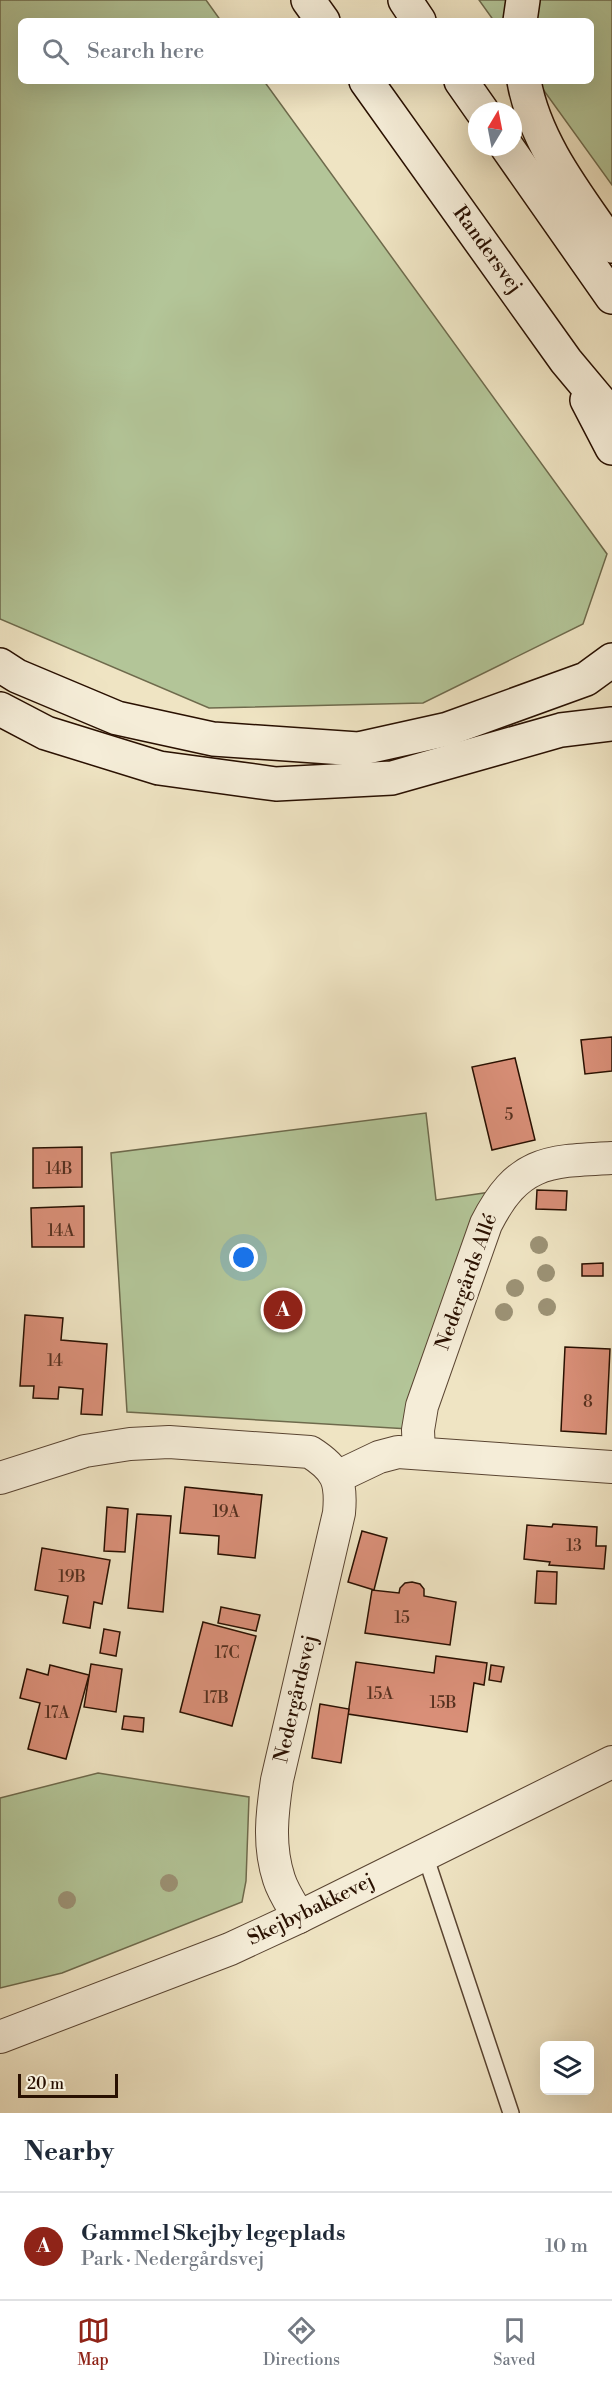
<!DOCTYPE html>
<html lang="en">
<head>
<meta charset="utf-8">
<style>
	:root { --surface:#fff; --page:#f2f2f3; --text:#1f2937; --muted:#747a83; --line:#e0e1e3; --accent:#8f2418 }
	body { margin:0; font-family:"Libre Bodoni",serif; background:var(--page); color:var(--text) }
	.controls { position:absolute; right:18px; bottom:18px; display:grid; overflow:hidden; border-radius:9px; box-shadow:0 6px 24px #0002 }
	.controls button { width:54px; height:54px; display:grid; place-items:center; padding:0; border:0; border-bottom:2px solid var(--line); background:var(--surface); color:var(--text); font:30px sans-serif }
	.compass { position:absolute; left:468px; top:102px; width:54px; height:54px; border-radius:50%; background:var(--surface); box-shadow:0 6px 24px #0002; rotate:10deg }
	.scale { position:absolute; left:18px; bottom:15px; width:100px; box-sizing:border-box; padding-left:6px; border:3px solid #291001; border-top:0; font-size:16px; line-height:21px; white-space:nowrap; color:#291001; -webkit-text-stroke:4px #f5edd8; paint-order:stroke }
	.you { position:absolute; left:244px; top:1258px; width:21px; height:21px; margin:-15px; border:4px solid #fff; border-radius:50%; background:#1a73e8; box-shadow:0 0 0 9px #1a73e833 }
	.badge { display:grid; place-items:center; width:39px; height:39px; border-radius:50%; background:var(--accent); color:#fff; font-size:20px; font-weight:700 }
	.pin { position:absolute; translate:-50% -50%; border:3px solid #fff; box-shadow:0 2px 6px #0006 }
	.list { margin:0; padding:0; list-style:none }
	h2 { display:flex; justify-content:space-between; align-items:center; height:78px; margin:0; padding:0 24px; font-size:26px }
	h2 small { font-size:20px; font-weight:400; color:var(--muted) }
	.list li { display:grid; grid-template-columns:39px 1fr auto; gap:18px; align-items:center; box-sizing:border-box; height:108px; padding:0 24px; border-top:2px solid var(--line) }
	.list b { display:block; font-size:22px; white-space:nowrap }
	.list p { margin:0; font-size:20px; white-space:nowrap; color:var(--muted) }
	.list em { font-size:20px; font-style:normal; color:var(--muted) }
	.icon { flex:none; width:33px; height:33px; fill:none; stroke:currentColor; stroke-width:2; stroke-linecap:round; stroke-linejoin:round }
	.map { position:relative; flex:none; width:612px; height:2113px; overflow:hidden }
	.search { position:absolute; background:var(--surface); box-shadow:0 6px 24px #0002; left:18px; right:18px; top:18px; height:66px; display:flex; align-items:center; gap:15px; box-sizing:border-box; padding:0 21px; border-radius:9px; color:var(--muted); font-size:22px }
	.sheet { height:186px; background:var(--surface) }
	nav { display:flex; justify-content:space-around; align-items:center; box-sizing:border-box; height:84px; border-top:2px solid var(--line); background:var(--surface); font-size:16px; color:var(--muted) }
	nav a { display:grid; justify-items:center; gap:3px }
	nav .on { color:var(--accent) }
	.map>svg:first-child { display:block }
</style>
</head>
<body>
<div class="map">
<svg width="612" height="2113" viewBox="0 0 612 2113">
	<rect width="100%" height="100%" fill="#efe4c3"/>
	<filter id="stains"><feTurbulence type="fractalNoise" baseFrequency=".00333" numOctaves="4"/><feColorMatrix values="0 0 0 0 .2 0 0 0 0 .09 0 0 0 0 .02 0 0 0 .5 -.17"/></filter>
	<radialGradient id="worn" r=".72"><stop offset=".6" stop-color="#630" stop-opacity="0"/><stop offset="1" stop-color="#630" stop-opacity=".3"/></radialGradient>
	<g fill="#b3c598" stroke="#6e6a4c" stroke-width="1.5">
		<path d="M0 0H206L221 21H21V81H264L607 554 583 624 423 703 209 708 0 619Z"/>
		<path d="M479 0H612V185L537 81H591V21H494Z"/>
		<path d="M426 1113 436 1200 491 1192 409 1429 127 1412 111 1153Z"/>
		<path d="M98 1773 249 1797 246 1881 242 1902 62 1973 0 1988V1798Z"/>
	</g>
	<g fill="#d98f78" stroke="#291001" stroke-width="1.5">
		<path d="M612 1037V1071L585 1074 581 1040Z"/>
		<path d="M515 1058 535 1140 492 1150 472 1067Z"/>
		<path d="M82 1147V1187L33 1188V1148Z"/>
		<path d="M537 1190 567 1191 566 1210 536 1209Z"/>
		<path d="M84 1206V1247H32L31 1208Z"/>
		<path d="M603 1263V1276H582V1264Z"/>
		<path d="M25 1315 63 1318 61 1340 107 1344 102 1415 81 1414 83 1389 59 1387 58 1399 33 1398 34 1386H20Z"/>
		<path d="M565 1347 610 1349 606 1434 561 1431Z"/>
		<path d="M185 1487 262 1495 255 1558 218 1554 219 1536 180 1533Z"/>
		<path d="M107 1507 128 1509 125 1552 104 1551Z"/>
		<path d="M137 1514 171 1516 163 1612 128 1608Z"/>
		<path d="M553 1524 597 1527 596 1546H606L604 1569 549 1565 550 1562 524 1559 527 1525 552 1527Z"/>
		<path d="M362 1531 387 1538 374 1590 348 1582Z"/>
		<path d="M42 1548 110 1560 102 1604 94 1602 90 1628 63 1623 68 1596 35 1590Z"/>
		<path d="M537 1571 557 1572 556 1604 535 1603Z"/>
		<path d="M412 1582 420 1584 424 1589V1596L456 1602 450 1645 365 1633 372 1590 399 1593 400 1588 405 1583Z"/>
		<path d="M221 1607 260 1615 256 1631 218 1623Z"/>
		<path d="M203 1622 256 1636 232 1726 180 1712Z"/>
		<path d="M104 1629 120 1632 116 1656 100 1653Z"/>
		<path d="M436 1656 487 1663 484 1685 474 1683 467 1732 348 1714 356 1662 434 1673Z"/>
		<path d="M91 1664 122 1669 116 1712 84 1707Z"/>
		<path d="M50 1665 89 1675 66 1759 28 1749 40 1703 20 1698 27 1669 48 1675Z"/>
		<path d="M491 1665 504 1667 501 1682 489 1680Z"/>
		<path d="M320 1704 349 1709 341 1763 312 1758Z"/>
		<path d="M124 1716 144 1718 143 1732 122 1729Z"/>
	</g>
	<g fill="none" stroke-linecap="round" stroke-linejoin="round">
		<defs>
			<path id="lane" d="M425 1855 511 2113"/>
			<g id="street">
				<path d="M419 1453 418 1430 422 1406 486 1224C518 1161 547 1161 612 1158"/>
				<path d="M337 1477 379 1457 398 1452 612 1467"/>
				<path d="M0 1478 85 1451 130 1444 169 1442 310 1452C337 1469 342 1481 339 1513L277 1780C272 1813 268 1846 279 1879 283 1892 292 1905 299 1917"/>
				<path d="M0 2037 230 1949 299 1917 612 1762"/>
			</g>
			<g id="secondary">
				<path d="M308 0 323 21"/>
				<path d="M405 0 419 21"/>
				<path d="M520 21 523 0"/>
				<path d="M366 81 566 361 612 416"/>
				<path d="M461 81 482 111"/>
				<path d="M524 81C535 143 577 195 612 246"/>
				<path d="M507 147 612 297"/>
				<path d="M587 400 612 448"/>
				<path d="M0 665 17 676 117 718 213 739 358 749 448 729 586 679 612 660"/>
				<path d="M0 709 46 733 159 768 276 784 392 778 561 730 612 724"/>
			</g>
		</defs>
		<use href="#lane" stroke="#5a4532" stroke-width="18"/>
		<use href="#street" stroke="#5a4532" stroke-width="34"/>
		<use href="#secondary" stroke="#291001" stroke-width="36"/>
		<use href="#lane" stroke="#f5edd8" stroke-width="15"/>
		<use href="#street" stroke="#f5edd8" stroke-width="32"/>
		<use href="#secondary" stroke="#f5edd8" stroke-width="33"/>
	</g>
	<g fill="#9c9275">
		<circle cx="539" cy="1245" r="9"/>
		<circle cx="546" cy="1273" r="9"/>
		<circle cx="515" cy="1288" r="9"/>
		<circle cx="547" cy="1307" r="9"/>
		<circle cx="504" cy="1312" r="9"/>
		<circle cx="169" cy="1883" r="9"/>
		<circle cx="67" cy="1900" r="9"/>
	</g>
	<g text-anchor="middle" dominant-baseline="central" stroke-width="6" stroke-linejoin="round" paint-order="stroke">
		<g font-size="16" fill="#55301f">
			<text x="509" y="1115">5</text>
			<text x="59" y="1169">14B</text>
			<text x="61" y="1231">14A</text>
			<text x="55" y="1361">14</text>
			<text x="588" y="1402">8</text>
			<text x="226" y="1512">19A</text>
			<text x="574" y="1546">13</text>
			<text x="72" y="1577">19B</text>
			<text x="402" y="1618">15</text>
			<text x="227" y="1653">17C</text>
			<text x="380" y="1694">15A</text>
			<text x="216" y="1698">17B</text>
			<text x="443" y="1703">15B</text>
			<text x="57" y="1713">17A</text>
		</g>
		<g font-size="20" fill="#291001" stroke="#f5edd8">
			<text transform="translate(487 250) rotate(54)">Randersvej</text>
			<text transform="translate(467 1282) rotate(-70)">Nedergårds Allé</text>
			<text transform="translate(296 1699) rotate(-77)">Nedergårdsvej</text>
			<text transform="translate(311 1910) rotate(-26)">Skejbybakkevej</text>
		</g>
	</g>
	<rect width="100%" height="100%" filter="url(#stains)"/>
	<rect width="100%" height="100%" fill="url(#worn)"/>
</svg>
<div class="controls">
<button><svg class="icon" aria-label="layers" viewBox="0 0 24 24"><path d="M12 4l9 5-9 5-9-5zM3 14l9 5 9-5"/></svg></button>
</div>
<svg class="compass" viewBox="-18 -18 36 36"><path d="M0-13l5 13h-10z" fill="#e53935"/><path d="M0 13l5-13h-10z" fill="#747a83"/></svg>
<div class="scale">20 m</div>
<div class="you"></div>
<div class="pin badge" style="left:283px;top:1310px">A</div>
<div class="search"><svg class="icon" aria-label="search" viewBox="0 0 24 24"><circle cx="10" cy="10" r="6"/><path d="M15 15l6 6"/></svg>Search here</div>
</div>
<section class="sheet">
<h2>Nearby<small></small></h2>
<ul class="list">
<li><span class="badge">A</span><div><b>Gammel Skejby legeplads</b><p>Park · Nedergårdsvej</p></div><em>10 m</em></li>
</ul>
</section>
<nav>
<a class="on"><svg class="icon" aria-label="map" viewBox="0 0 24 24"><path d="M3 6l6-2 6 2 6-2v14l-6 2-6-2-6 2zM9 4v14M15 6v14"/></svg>Map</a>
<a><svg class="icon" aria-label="directions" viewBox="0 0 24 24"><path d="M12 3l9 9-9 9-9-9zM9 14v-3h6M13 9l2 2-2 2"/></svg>Directions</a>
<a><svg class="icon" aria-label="saved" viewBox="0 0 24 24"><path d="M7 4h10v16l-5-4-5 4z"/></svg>Saved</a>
</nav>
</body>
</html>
